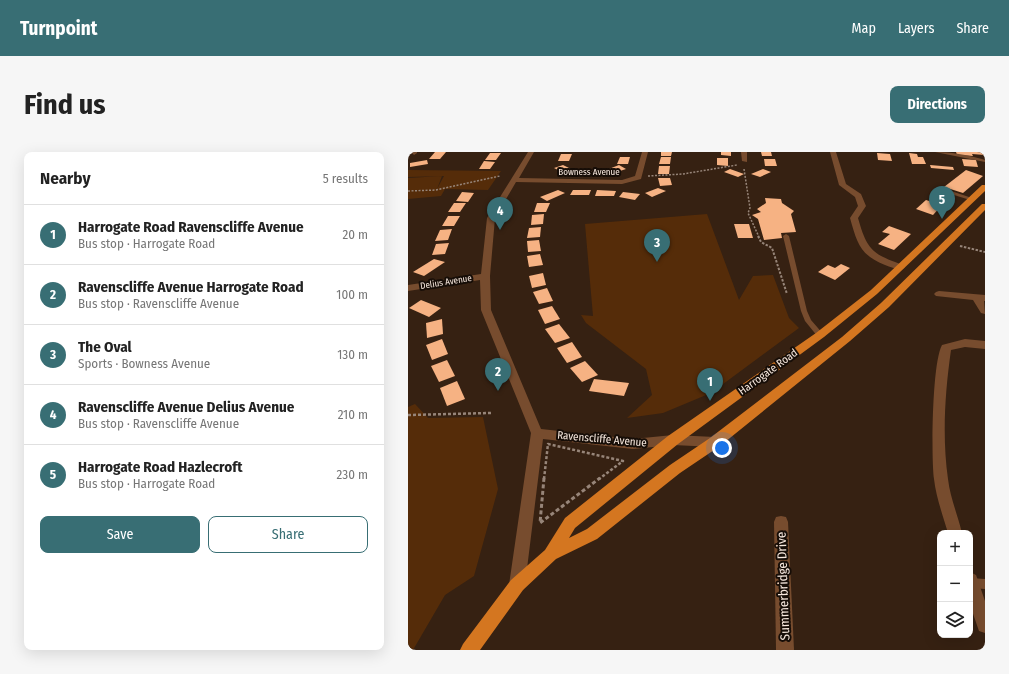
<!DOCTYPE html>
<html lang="en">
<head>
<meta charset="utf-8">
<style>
	:root { --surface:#fff; --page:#f6f6f6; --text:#222; --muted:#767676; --line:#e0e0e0; --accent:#386e74 }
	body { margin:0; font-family:"Fira Sans Condensed",sans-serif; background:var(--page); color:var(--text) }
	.controls { position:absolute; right:12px; bottom:12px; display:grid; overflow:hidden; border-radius:8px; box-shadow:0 4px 16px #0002 }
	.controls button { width:36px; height:36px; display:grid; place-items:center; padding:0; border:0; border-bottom:1px solid var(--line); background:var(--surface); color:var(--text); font:20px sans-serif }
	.you { position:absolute; left:314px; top:296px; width:14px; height:14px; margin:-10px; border:3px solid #fff; border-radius:50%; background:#1a73e8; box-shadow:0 0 0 6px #1a73e833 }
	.badge { display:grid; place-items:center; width:26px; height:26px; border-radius:50%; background:var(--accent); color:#fff; font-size:13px; font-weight:700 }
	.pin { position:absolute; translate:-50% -33px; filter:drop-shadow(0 1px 2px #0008) }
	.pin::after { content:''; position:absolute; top:21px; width:14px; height:12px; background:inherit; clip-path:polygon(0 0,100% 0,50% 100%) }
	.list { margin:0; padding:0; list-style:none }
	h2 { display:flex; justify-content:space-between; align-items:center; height:52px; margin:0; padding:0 16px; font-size:17px }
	h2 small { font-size:13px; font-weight:400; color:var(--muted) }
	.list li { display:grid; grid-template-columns:26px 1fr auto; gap:12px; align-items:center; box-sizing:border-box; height:60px; padding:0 16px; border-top:1px solid var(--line) }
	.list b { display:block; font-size:15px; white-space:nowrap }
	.list p { margin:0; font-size:13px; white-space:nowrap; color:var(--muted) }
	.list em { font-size:13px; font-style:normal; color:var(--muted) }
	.actions { display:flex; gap:8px; padding:12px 16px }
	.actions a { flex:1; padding:9px 0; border:1px solid var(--accent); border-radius:8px; text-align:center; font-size:14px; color:var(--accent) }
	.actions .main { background:var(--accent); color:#fff }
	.icon { flex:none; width:22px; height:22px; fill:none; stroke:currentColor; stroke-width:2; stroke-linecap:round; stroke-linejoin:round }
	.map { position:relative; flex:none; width:577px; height:498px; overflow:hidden; border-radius:8px }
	header { display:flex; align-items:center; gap:24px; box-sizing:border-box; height:56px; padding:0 20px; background:var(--accent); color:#fff }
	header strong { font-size:19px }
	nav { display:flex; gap:22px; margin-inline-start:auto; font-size:14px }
	.intro { display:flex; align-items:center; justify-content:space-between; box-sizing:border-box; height:96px; padding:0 24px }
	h1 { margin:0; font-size:28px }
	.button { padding:10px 18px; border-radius:8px; background:var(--accent); color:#fff; font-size:14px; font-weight:700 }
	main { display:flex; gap:24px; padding:0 24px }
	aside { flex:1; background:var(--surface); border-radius:8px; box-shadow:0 4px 16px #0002 }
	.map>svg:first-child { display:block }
</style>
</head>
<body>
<header>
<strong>Turnpoint</strong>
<nav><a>Map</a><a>Layers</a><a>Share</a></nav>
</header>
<div class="intro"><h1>Find us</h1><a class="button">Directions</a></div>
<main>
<aside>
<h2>Nearby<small>5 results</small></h2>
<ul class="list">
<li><span class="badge">1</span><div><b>Harrogate Road Ravenscliffe Avenue</b><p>Bus stop · Harrogate Road</p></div><em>20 m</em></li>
<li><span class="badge">2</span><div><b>Ravenscliffe Avenue Harrogate Road</b><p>Bus stop · Ravenscliffe Avenue</p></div><em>100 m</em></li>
<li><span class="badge">3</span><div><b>The Oval</b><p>Sports · Bowness Avenue</p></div><em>130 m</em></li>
<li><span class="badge">4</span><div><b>Ravenscliffe Avenue Delius Avenue</b><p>Bus stop · Ravenscliffe Avenue</p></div><em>210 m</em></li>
<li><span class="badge">5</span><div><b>Harrogate Road Hazlecroft</b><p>Bus stop · Harrogate Road</p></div><em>230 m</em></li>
</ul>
<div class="actions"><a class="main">Save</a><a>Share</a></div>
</aside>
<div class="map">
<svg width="577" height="498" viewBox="0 0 577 498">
	<rect width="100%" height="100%" fill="#362112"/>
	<g fill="#552c09">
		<path d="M0 18 93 19 80 38 37 37 33 44 0 47V26L34 24 29 37 36 24 0 25Z"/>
		<path d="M299 62 331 148 345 124 365 123 381 166 391 176 303 241 255 261 219 266 244 243 238 217 178 171 173 163 185 164 177 72Z"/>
		<path d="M7 252 20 266 75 265 90 337 66 424 37 443 5 498H0V255Z"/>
	</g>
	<g fill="#f6b283">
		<path d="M27 0H38L32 7H21Z"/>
		<path d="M253 0H264L263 4H253Z"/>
		<path d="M313 0H323V4L313 3Z"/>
		<path d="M353 0H363L364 4H354Z"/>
		<path d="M548 0H577V3L564 2 565 4 549 3Z"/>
		<path d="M82 1H93L88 8H77Z"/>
		<path d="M469 1 482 2 484 9 470 8Z"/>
		<path d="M501 1 509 2 510 5H515L518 12H504Z"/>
		<path d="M153 2H164L161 9H150Z"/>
		<path d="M212 5H222L220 12H209Z"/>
		<path d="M253 5H263L262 12H251Z"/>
		<path d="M309 6H320V14L309 13Z"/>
		<path d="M356 7H367L369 14H357Z"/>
		<path d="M554 7 568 8 570 15 556 14Z"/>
		<path d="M19 8 20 12 2 15V11Z"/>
		<path d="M76 9 87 10 82 17H71Z"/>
		<path d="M155 13 167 19 158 22 146 16Z"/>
		<path d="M211 13 218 17 200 23 193 20Z"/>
		<path d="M522 13 545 15 546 18 523 16Z"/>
		<path d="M251 14H262L261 22H250Z"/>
		<path d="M322 17 336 22 330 25 316 20Z"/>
		<path d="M355 17 363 20 352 25 343 22Z"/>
		<path d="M171 18H189L187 23 169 22Z"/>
		<path d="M558 18 575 24 555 41 536 35Z"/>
		<path d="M250 26H262L264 33 252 34Z"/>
		<path d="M250 36 258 39 244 45 237 41Z"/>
		<path d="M150 38 157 41 139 49 132 45Z"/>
		<path d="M165 38H183L181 43H162Z"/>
		<path d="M189 38 208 39 206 44H187Z"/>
		<path d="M54 40 66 41 60 50 48 49Z"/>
		<path d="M215 40 232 42 227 48 211 45Z"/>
		<path d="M530 41 547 46 540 53 522 48Z"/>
		<path d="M357 46 373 47 374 51 386 59 383 62 388 80 373 81 374 86 356 88 350 67 344 63 353 60 349 57 358 51Z"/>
		<path d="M518 48 534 53 525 63 508 57Z"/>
		<path d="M46 51H58L52 60H40Z"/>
		<path d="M129 51H142L138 60H126Z"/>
		<path d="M136 62 135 72 123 73 124 63Z"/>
		<path d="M40 64H52L46 74H34Z"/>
		<path d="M326 72H341L345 86H330Z"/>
		<path d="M481 74 503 82 486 98 470 92 482 82 474 80Z"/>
		<path d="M133 75 132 85 119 86 121 76Z"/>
		<path d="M44 77 40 88 27 89 32 78Z"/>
		<path d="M131 88 133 99 120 100 119 89Z"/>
		<path d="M41 91 37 102 24 103 28 92Z"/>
		<path d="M132 102 135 113 121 115 119 104Z"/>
		<path d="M26 107 37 110 16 124 5 120Z"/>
		<path d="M433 112 442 116 427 128 410 120 420 113 427 116Z"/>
		<path d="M135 121 138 133 124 136 121 124Z"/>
		<path d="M139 136 145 149 131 152 125 140Z"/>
		<path d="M13 148 33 156 21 165 1 156Z"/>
		<path d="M144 154 152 167 137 172 130 158Z"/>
		<path d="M34 167 35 182 19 186 18 171Z"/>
		<path d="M151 172 162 186 147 191 137 177Z"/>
		<path d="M34 187 40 202 24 208 18 193Z"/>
		<path d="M164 190 174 205 159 211 149 196Z"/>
		<path d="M39 208 47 224 31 230 23 214Z"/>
		<path d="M177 209 190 223 174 230 162 216Z"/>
		<path d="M186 227 221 231 216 244 181 239Z"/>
		<path d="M49 229 57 247 39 254 32 236Z"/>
	</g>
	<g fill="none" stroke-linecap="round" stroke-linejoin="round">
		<g stroke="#978579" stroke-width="1.5" stroke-dasharray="2 1.5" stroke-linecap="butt">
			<path d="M336 17 342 56 340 61 351 85"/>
			<path d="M240 24 275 22 329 13"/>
			<path d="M0 39 28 38 92 24"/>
		</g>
		<g stroke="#978579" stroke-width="2" stroke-dasharray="2.5 1.5" stroke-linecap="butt">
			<path d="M350 84 353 90 364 96 379 142"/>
			<path d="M552 94 577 100"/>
		</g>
		<g stroke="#978579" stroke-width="2.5" stroke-dasharray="3 2" stroke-linecap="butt">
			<path d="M0 263 83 261"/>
			<path d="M136 327 140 292 215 309 191 327"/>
		</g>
		<path stroke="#978579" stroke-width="3" stroke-dasharray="4 2.5" stroke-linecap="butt" d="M136 326 132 371 192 326"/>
		<g fill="#774c2e" fill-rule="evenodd">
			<path d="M527 0C544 0 561 3 577 8V10Z"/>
			<path d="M530 36H534L567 47 562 48 530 38Z"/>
			<path d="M378 82 381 84 399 159 403 168 416 183 414 185H410L397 169 393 159 375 84Z"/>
			<path d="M562 426 577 427V437L562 436Z"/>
		</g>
		<g fill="#774c2e" fill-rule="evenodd">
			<path d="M3 0H9V1L6 3Z"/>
			<path d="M120 0H126L111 26 214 28 227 24 234 0H240L233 27 214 32 108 30 87 66 82 124 83 158 133 277 225 287 265 283 307 285 312 286 313 290 312 294 307 295 265 293 225 297 135 287 117 433 115 438 109 441 103 438 101 433 123 281 73 158 72 128 0 139V133L73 122 79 66Z"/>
			<path d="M333 0H339V10L334 9Z"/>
			<path d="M422 0H428L438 32 453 42 458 54 450 66C459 98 464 102 495 113L497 115 495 117C489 118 483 115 477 113 452 103 449 91 442 66L450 54 447 45 431 33Z"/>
			<path d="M531 139 577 143V149H576L577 162 573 161 565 148 528 144 526 142 528 140Z"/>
			<path d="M557 187 577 189V197L557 195 543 198C537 240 534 285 540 327 542 345 550 364 554 381H540C535 364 528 345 526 327 523 305 524 211 534 193Z"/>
			<path d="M373 364 378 365 380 370 386 498H368L366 370 368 365Z"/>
			<path d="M562 420 568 423 577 449V481L571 479 562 453Z"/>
		</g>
		<path fill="#d47620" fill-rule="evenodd" d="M574 33H577V39L469 142 416 185 270 292 167 376 161 386 179 377 262 313 302 286 434 185 473 151 574 52H577V58L481 155 442 189 312 294 272 321 189 387 148 407 115 438 72 498H52L55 492 103 428 137 398 157 366 260 284 408 181 463 138Z"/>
	</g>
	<g text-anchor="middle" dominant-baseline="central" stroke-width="4" stroke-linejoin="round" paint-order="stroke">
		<g font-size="9" fill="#f7e8de" stroke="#160d07">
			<text x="181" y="20">Bowness Avenue</text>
			<text transform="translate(38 130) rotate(-9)">Delius Avenue</text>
		</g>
		<g font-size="11" fill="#f7e8de" stroke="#160d07">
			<text transform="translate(360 220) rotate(-36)">Harrogate Road</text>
			<text transform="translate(194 287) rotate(5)">Ravenscliffe Avenue</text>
		</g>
		<g font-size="13" fill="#f7e8de" stroke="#160d07">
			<text transform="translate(375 434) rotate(-92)">Summerbridge Drive</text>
		</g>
	</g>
</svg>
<div class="controls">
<button>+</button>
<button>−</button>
<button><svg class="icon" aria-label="layers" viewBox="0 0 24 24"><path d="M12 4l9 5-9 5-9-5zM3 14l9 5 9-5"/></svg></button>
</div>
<div class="you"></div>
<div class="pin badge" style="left:302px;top:249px">1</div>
<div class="pin badge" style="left:90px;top:239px">2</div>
<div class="pin badge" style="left:249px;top:110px">3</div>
<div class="pin badge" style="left:92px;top:78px">4</div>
<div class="pin badge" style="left:534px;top:67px">5</div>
</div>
</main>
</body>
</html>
